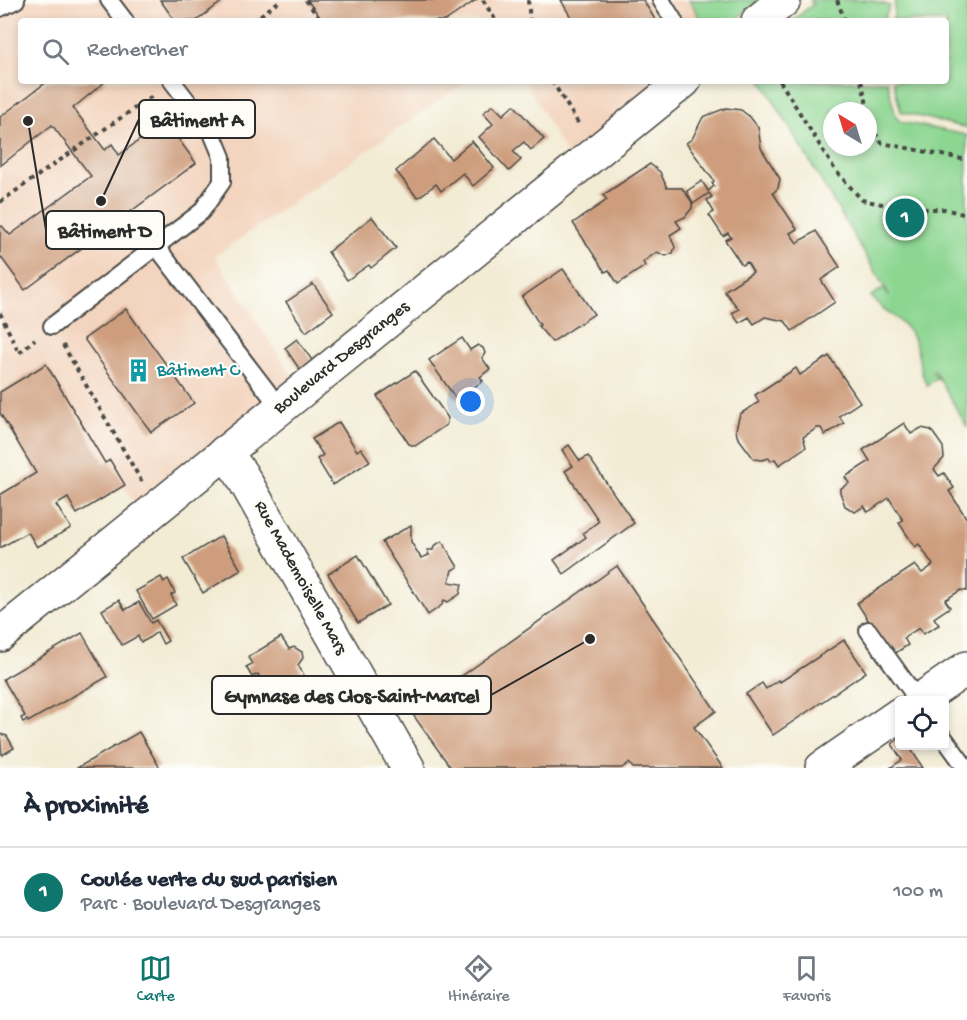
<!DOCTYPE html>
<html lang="fr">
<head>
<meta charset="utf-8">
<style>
	:root { --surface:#fff; --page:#f6f6f7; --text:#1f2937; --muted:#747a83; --line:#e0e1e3; --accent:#0f766e }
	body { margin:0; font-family:"Gochi Hand",sans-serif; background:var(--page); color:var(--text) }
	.controls { position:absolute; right:18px; bottom:18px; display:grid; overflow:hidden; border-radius:6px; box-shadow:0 3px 9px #0003 }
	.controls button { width:54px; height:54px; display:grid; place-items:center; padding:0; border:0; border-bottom:2px solid var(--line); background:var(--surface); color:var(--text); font:30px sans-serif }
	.compass { position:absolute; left:823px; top:102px; width:54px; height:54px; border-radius:50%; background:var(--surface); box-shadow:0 3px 9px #0003; rotate:322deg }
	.you { position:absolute; left:471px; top:402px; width:21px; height:21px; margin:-15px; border:4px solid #fff; border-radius:50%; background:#1a73e8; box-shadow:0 0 0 9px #1a73e833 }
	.badge { display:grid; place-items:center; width:39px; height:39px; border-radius:50%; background:var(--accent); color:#fff; font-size:20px; font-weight:700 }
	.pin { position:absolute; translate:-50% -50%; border:3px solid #fff; box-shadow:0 2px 6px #0006 }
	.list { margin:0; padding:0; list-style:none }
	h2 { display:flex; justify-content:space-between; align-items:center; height:78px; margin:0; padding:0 24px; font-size:26px }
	h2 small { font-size:20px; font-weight:400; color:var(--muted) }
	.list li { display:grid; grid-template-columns:39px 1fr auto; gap:18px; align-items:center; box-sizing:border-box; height:90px; padding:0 24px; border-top:2px solid var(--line) }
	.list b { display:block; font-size:22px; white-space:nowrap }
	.list p { margin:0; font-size:20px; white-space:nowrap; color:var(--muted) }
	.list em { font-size:20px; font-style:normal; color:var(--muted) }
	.icon { flex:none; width:33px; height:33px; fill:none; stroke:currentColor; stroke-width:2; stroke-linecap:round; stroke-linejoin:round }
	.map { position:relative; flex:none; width:967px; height:768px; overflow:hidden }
	.search { position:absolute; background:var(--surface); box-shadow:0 3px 9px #0003; left:18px; right:18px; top:18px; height:66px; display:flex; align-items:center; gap:15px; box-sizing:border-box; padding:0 21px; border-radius:6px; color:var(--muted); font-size:22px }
	.sheet { height:168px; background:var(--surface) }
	nav { display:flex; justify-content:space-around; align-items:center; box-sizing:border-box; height:84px; border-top:2px solid var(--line); background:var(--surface); font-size:16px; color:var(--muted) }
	nav a { display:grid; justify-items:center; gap:3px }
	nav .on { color:var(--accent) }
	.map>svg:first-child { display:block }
</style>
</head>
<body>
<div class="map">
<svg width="967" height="768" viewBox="0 0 967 768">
	<rect width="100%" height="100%" fill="#fdfcf7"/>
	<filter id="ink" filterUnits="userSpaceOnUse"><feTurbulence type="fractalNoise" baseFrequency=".0167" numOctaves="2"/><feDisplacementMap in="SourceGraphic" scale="12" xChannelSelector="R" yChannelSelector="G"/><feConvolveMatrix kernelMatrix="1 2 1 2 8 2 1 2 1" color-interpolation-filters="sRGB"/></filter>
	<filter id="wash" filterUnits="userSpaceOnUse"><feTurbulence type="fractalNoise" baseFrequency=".008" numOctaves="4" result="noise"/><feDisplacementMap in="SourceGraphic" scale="24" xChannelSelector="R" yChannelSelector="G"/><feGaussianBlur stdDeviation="1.35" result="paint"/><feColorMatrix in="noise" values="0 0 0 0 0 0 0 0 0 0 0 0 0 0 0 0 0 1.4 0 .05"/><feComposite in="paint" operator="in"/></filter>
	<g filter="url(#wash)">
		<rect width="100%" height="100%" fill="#f3ecd5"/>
		<g fill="#f3d4be">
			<path d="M0 0H689L702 21H21V81H467L215 256 301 390 142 519 110 460 105 463 46 365 0 390Z"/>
			<path d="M525 81H684L575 170Z"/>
		</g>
		<g fill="#8dd692" stroke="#5c805e" stroke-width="1.5" fill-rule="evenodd">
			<path d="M689 0H760L734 21H702Z"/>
			<path d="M810 0H871L890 6 883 21H792L813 4Z"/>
			<path d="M895 0H967V128L901 112 893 81H946V21H891L894 17Z"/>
			<path d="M762 81H887L896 117 901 122 967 135V427L934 370 932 372 937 378 927 385C917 368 921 348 909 331 899 316 880 310 871 296L884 288 887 296 889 295ZM832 111H868V147H832Z"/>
		</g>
		<g id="blocks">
			<g fill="#ce9d7d">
				<path d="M160 0H224L196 21H175Z"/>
				<path d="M307 0H476L445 21H323Z"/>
				<path d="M561 0H643L656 21H573Z"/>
				<path d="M48 81H106L73 108 105 150 112 144 119 155 145 136 137 126 158 111 196 163 25 290 0 256V227L2 226 10 235 91 176 52 125 0 166V117Z"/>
				<path d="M493 105 503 115 514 105 544 139 531 150 524 142 513 151 521 160 509 171 479 137 493 124 483 113Z"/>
				<path d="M726 108 741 110 750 117 758 127 761 148 780 179 778 188 773 193 797 229 790 233 797 243 816 231 840 267 821 280 835 302 792 331 785 321 765 317 754 324 749 317 739 323 732 313 739 309 724 291 753 272 747 262 742 265 725 240 731 237 728 233 723 236 709 215 714 212 707 200 712 197 709 193 693 204 687 191 702 181 708 191 714 186 712 183 714 181 686 143 692 139 703 117Z"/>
				<path d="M434 139 451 159 472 141 494 168 473 186 463 173 441 191 436 184 419 197 416 196 396 171Z"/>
				<path d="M650 164 660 172 667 188H682L692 202V208L685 217 676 221 681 228 670 235 675 247 673 253 666 256 657 252 643 262 645 266 618 284 609 270 605 272 573 223 607 200 603 195Z"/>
				<path d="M372 217 396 248 371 268 369 265 347 280 328 252Z"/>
				<path d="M563 269 594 314 552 342 538 326 540 325 522 297Z"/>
				<path d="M313 284 333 312 306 332 286 302Z"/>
				<path d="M126 309 194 403 151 432 84 339Z"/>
				<path d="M462 338 470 350 478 345 483 348 485 353 482 358 490 369 480 377 483 381 456 399 429 360Z"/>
				<path d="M297 339 312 360 300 370 285 348Z"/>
				<path d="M829 356 860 402 839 416 844 423 825 435 821 428H817L803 437 806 447 779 465 775 459 771 461 769 458 762 460 754 459 737 436 736 429 740 414 759 402 755 395 796 368 800 375Z"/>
				<path d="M46 364 105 463 110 460 125 485 77 514 68 498 56 505 71 528 37 547 28 532 0 548V495L36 473 0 413V392Z"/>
				<path d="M415 371 448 418 446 425 415 446 409 444 377 396Z"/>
				<path d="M339 422 357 451 361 448 370 461 333 485 317 459 323 455 312 439Z"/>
				<path d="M904 423 911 434 921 428 931 430 943 447 944 458 934 469 939 476 944 473 954 488 949 491 967 519V591L961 590 945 600 950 607 934 618 939 625 923 634 919 628 911 633 904 638 908 645 894 654 887 649 857 603 915 565 922 573 933 565 919 544 915 547 899 523 903 520 889 498 868 512 864 506 855 512 845 506 840 492V489L849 483 845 477 870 461 863 450Z"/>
				<path d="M569 445 580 461 588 456 634 523 564 574 554 560 586 537 583 533 599 521 565 471 573 466 562 450Z"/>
				<path d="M411 525V542L421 558 429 555 427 550H433L434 546 442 541 458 567 452 570 449 582 462 584 460 594 448 602 444 600 442 605 428 615 382 542Z"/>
				<path d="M221 536 241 570 203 593 183 559Z"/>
				<path d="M358 555 388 605 358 623 328 574Z"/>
				<path d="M617 566 716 711 694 727 723 768H633L629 763 622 768H451L411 712Z"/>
				<path d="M161 577 164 582 168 579 175 593 171 595 176 605 152 619 136 591Z"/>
				<path d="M119 600 125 610 139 602 151 623 156 620 168 641 163 644 157 632 146 640 141 642 138 636 122 645 102 610Z"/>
				<path d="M82 633 107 677 28 722 27 720 23 722 21 718 25 716 3 679Z"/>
				<path d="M281 637 289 649 294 647 302 652 303 658 298 665 305 677 272 697 258 674 252 677 246 667 252 664 248 657Z"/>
				<path d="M844 640 866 672 773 735 746 694 762 683 766 689 778 680 780 682Z"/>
				<path d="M139 732 160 768H77Z"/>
				<path d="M0 734 7 736 14 748 2 755Z"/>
				<path d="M900 738V746H909L923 768H890L902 760 892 744Z"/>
			</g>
		</g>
	</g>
	<g filter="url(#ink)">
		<use href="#blocks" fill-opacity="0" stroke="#494844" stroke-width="1.5"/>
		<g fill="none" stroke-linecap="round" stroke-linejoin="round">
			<defs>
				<g id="lane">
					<path d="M109 0 125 21"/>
					<path d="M661 0 674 21"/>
					<path d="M0 8 16 0"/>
					<path d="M156 246 280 408"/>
					<path d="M52 326 201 212 222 182V157L212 133 172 81"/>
					<path d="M868 630 918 700"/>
					<path d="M944 738 966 768"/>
				</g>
				<g id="street">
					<path d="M758 21 784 0"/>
					<path d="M225 452 241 474 408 768"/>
					<path d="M0 635 684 81"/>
					<path d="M920 700 967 668"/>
					<path d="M822 768 900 714"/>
				</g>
			</defs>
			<use href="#lane" stroke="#494844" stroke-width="20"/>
			<use href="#street" stroke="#494844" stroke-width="36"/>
			<g stroke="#494844" stroke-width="4" stroke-dasharray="4.5 4.5" stroke-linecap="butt">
				<path d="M306 0 321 21"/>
				<path d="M483 0 496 21"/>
				<path d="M528 0 530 21"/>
				<path d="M837 0 845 21"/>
				<path d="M253 21 281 0"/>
				<path d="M552 81 580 126"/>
				<path d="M780 81 835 170 862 200 906 209H944L967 215"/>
				<path d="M861 81 874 132 882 143 967 160"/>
				<path d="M0 202 155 94"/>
				<path d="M0 313 19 353 35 339"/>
				<path d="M63 345 142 482"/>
			</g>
			<use href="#lane" stroke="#fff" stroke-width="16"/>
			<use href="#street" stroke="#fff" stroke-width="33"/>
		</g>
	</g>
	<defs>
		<symbol id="building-bare" viewBox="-9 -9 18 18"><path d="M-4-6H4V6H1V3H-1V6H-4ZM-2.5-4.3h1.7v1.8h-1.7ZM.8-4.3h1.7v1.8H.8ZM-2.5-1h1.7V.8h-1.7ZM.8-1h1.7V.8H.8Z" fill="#0f9aa8" stroke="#fdfcf7" stroke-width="2.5" paint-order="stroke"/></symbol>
	</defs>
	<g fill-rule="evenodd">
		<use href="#building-bare" x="122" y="354" width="33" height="33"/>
	</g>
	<g text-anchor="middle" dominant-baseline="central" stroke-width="4.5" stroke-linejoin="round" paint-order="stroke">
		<g font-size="18" fill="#2b2b2b" stroke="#fdfcf7">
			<text transform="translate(342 358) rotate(-39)">Boulevard Desgranges</text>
			<text transform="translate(300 578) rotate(61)">Rue Mademoiselle Mars</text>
		</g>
		<g font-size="18" fill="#0d838f" stroke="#fdfcf7" text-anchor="start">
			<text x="157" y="371">Bâtiment C</text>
		</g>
	</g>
	<path fill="none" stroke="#2b2b2b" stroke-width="2" d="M101 201L139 119M28 121L46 230M590 639L491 695"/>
	<g fill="#2b2b2b" stroke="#fdfcf7" stroke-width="2">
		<circle cx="101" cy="201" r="6"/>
		<circle cx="28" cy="121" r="6"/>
		<circle cx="590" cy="639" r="6"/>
	</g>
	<g fill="#fdfcf7" stroke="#2b2b2b" stroke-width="2">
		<rect x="139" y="100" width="116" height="38" rx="6"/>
		<rect x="46" y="211" width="118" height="38" rx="6"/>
		<rect x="212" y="676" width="279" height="38" rx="6"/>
	</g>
	<g font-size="20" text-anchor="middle" font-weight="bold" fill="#2b2b2b">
		<text x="197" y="126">Bâtiment A</text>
		<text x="105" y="237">Bâtiment D</text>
		<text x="352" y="702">Gymnase des Clos-Saint-Marcel</text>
	</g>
</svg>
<div class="controls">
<button><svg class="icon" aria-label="locate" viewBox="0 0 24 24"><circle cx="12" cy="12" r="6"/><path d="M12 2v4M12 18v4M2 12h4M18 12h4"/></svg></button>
</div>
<svg class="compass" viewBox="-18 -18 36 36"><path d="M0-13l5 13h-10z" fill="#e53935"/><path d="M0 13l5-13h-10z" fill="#747a83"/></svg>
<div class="you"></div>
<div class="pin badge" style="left:905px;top:218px">1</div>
<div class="search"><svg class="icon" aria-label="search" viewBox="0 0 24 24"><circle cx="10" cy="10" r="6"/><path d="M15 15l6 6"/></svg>Rechercher</div>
</div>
<section class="sheet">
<h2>À proximité<small></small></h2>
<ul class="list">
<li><span class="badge">1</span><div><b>Coulée verte du sud parisien</b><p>Parc · Boulevard Desgranges</p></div><em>100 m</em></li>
</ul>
</section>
<nav>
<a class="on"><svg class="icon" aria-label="map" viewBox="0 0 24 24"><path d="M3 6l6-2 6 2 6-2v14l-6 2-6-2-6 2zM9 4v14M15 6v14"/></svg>Carte</a>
<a><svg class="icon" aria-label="directions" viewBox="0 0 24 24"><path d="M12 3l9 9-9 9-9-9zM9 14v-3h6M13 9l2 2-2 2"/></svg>Itinéraire</a>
<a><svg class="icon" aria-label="saved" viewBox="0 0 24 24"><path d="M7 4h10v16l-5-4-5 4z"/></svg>Favoris</a>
</nav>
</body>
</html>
